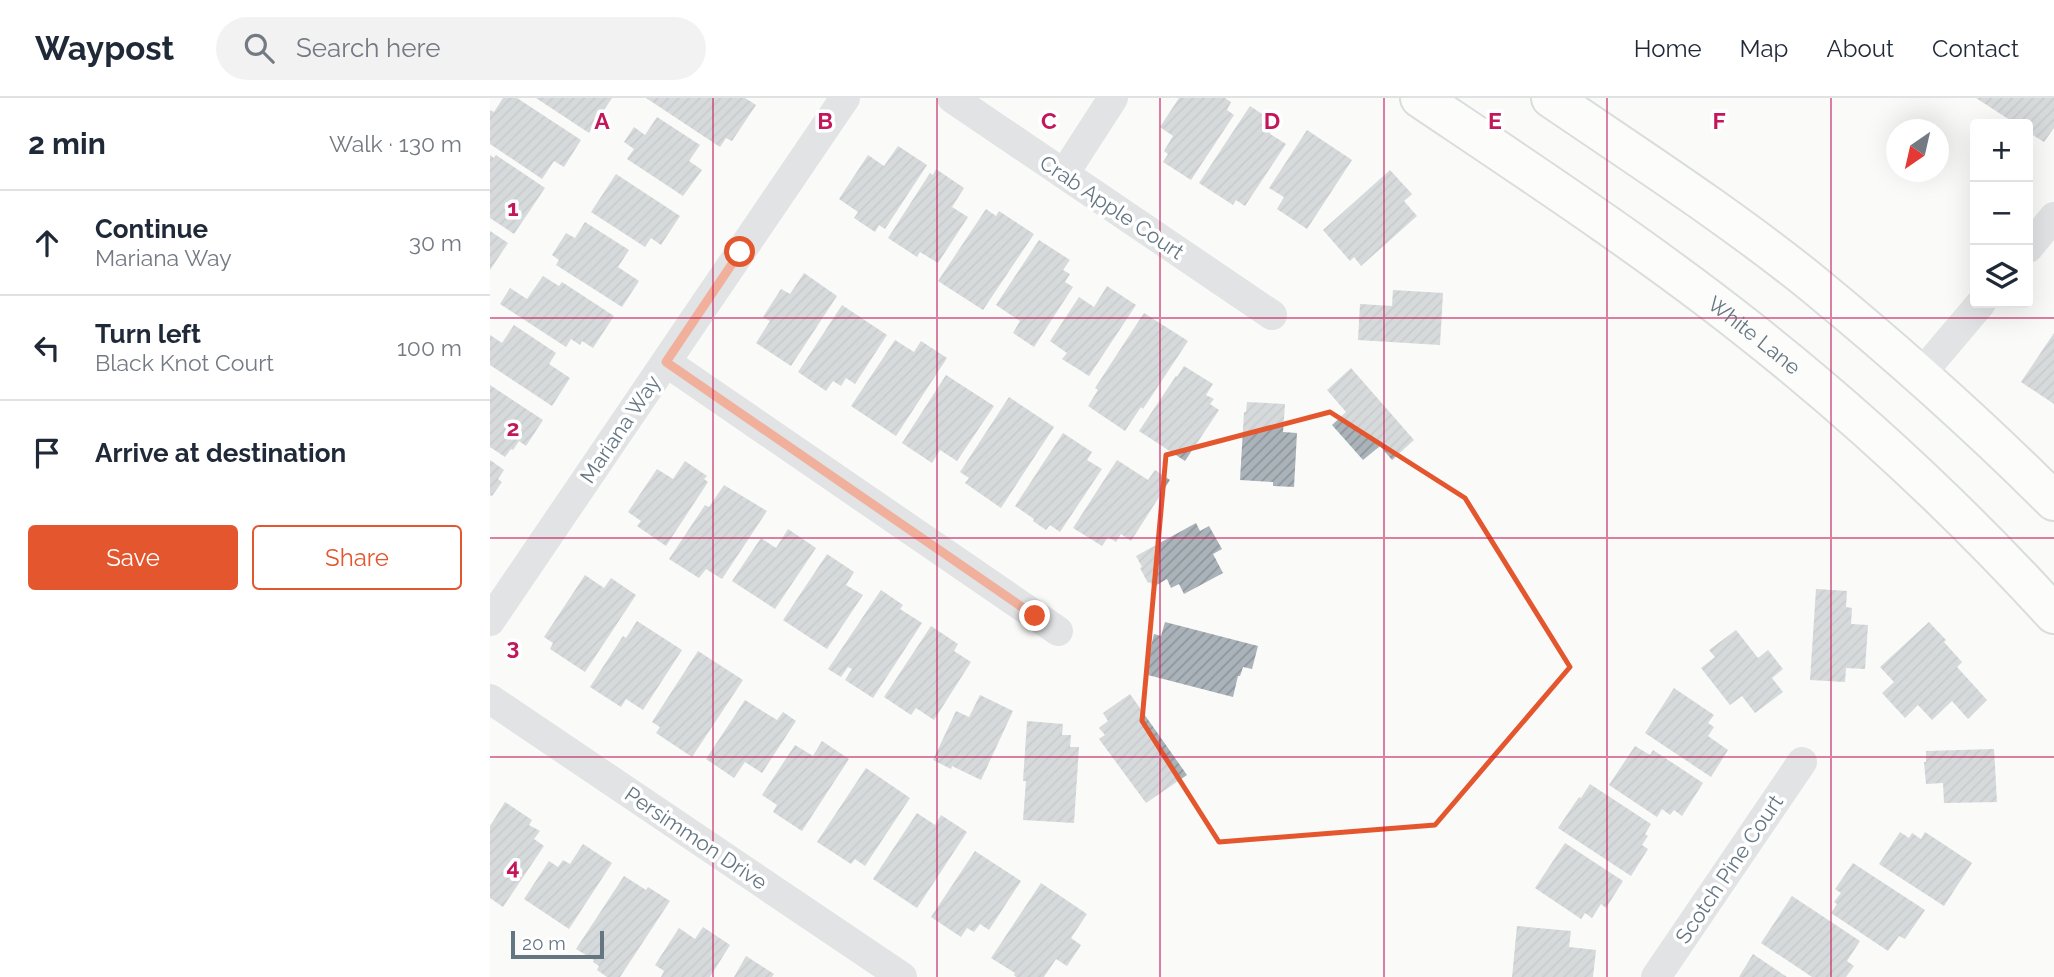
<!DOCTYPE html>
<html lang="en">
<head>
<meta charset="utf-8">
<style>
	:root { --surface:#fff; --page:#f2f2f3; --text:#1f2937; --muted:#747a83; --line:#e0e1e3; --accent:#e4572e }
	body { margin:0; font-family:Raleway,sans-serif; background:var(--page); color:var(--text) }
	.controls { position:absolute; right:21px; top:21px; display:grid; overflow:hidden; border-radius:7px; box-shadow:0 7px 28px #0002 }
	.controls button { width:63px; height:63px; display:grid; place-items:center; padding:0; border:0; border-bottom:2px solid var(--line); background:var(--surface); color:var(--text); font:35px sans-serif }
	.compass { position:absolute; left:1396px; top:21px; width:63px; height:63px; border-radius:50%; background:var(--surface); box-shadow:0 7px 28px #0002; rotate:214deg }
	.scale { position:absolute; left:21px; bottom:18px; width:93px; box-sizing:border-box; padding-left:7px; border:4px solid #657683; border-top:0; font-size:19px; line-height:24px; white-space:nowrap; color:#657683; -webkit-text-stroke:5px #fff; paint-order:stroke }
	.stop { position:absolute; width:21px; height:21px; margin:-16px; border:5px solid #e4572e; border-radius:50%; background:#fff }
	.stop.end { background:#e4572e; border-color:#fff; box-shadow:0 2px 7px #0008 }
	.list { margin:0; padding:0; list-style:none }
	h2 { display:flex; justify-content:space-between; align-items:center; height:91px; margin:0; padding:0 28px; font-size:30px }
	h2 small { font-size:23px; font-weight:400; color:var(--muted) }
	.list li { display:grid; grid-template-columns:46px 1fr auto; gap:21px; align-items:center; box-sizing:border-box; height:105px; padding:0 28px; border-top:2px solid var(--line) }
	.list b { display:block; font-size:26px; white-space:nowrap }
	.list p { margin:0; font-size:23px; white-space:nowrap; color:var(--muted) }
	.list em { font-size:23px; font-style:normal; color:var(--muted) }
	.actions { display:flex; gap:14px; padding:21px 28px }
	.actions a { flex:1; padding:16px 0; border:2px solid var(--accent); border-radius:7px; text-align:center; font-size:24px; color:var(--accent) }
	.actions .main { background:var(--accent); color:#fff }
	.icon { flex:none; width:38px; height:38px; fill:none; stroke:currentColor; stroke-width:2; stroke-linecap:round; stroke-linejoin:round }
	.map { position:relative; flex:none; width:1564px; height:879px; overflow:hidden }
	header { display:flex; align-items:center; gap:42px; box-sizing:border-box; height:98px; padding:0 35px; background:var(--surface); border-bottom:2px solid var(--line) }
	header strong { font-size:33px }
	nav { display:flex; gap:38px; margin-inline-start:auto; font-size:24px }
	.search { width:490px; height:63px; background:var(--page); display:flex; align-items:center; gap:18px; box-sizing:border-box; padding:0 24px; border-radius:38px; color:var(--muted); font-size:26px }
	main { display:flex }
	aside { flex:1; background:var(--surface) }
	.map>svg:first-child { display:block }
</style>
</head>
<body>
<header>
<strong>Waypost</strong>
<div class="search"><svg class="icon" aria-label="search" viewBox="0 0 24 24"><circle cx="10" cy="10" r="6"/><path d="M15 15l6 6"/></svg>Search here</div>
<nav><a>Home</a><a>Map</a><a>About</a><a>Contact</a></nav>
</header>
<main>
<aside>
<h2>2 min<small>Walk · 130 m</small></h2>
<ul class="list">
<li><svg class="icon" aria-label="ahead" viewBox="0 0 24 24"><path d="M12 20V5M6 11l6-6 6 6"/></svg><div><b>Continue</b><p>Mariana Way</p></div><em>30 m</em></li>
<li><svg class="icon" aria-label="left" viewBox="0 0 24 24"><path d="M17 20v-9H6M10 6l-5 5 5 5"/></svg><div><b>Turn left</b><p>Black Knot Court</p></div><em>100 m</em></li>
<li><svg class="icon" aria-label="arrive" viewBox="0 0 24 24"><path d="M6 21V4h12l-3 4 3 4H6"/></svg><div><b>Arrive at destination</b></div></li>
</ul>
<div class="actions"><a class="main">Save</a><a>Share</a></div>
</aside>
<div class="map">
<svg width="1564" height="879" viewBox="0 0 1564 879">
	<defs>
		<pattern id="building-hatch" width="6" height="6" patternUnits="userSpaceOnUse" patternTransform="scale(1.75)"><rect width="6" height="6" fill="#aab3b9"/><path d="M-1 1l2-2M0 6l6-6M5 7l2-2" fill="none" stroke="#8e969c"/></pattern>
	</defs>
	<rect width="100%" height="100%" fill="#fafaf8"/>
	<g fill="url(#building-hatch)">
		<path d="M13 0H27L91 42 74 69 64 63 52 81 0 46V12L4 14Z"/>
		<path d="M46 0H122L99 35Z"/>
		<path d="M156 0H255L266 7 242 43 236 40 230 49Z"/>
		<path d="M689 0H735L741 4 737 12 744 17 701 82 673 64 678 56 674 53 683 38 670 29Z"/>
		<path d="M1486 0H1564V30L1554 44 1538 34V26H1526Z"/>
		<path d="M760 8 786 25 780 36 796 46 755 108 746 102 743 107 709 85Z"/>
		<path d="M167 19 210 47 199 63 212 72 193 98 137 61 144 51 134 44 144 29 155 37Z"/>
		<path d="M817 32 862 62 817 131 787 111 794 99 779 90Z"/>
		<path d="M408 48 437 67 395 131 389 127 385 134 364 120 368 114 349 101 378 57 394 68Z"/>
		<path d="M0 57 4 60 6 57 55 90 24 136 0 120Z"/>
		<path d="M446 71 474 90 462 109 478 119 448 165 430 154 427 159 398 140 440 75 443 77Z"/>
		<path d="M900 72 922 96 914 103 927 118 871 168 864 159 860 163 833 132Z"/>
		<path d="M126 76 190 118 171 147 161 140 155 149 101 114Z"/>
		<path d="M496 111 506 118 509 113 544 136 493 212 448 183Z"/>
		<path d="M95 124 139 152 128 169 149 183 132 209 66 167 69 162 62 157 76 135 85 140Z"/>
		<path d="M0 133 18 145 0 172Z"/>
		<path d="M549 142 580 162 573 172 580 176 575 184 583 189 544 249 523 235 530 223 506 207Z"/>
		<path d="M314 175 347 198 301 268 266 245 280 223 273 219 291 191 300 196Z"/>
		<path d="M53 178 69 188 72 184 124 218 103 250 92 243 90 247 81 241 76 249 10 206 20 190 37 201Z"/>
		<path d="M617 188 646 207 599 278 572 261 577 255 560 243 589 199 604 209Z"/>
		<path d="M903 192 953 195 950 247 868 242 870 206 902 208Z"/>
		<path d="M352 207 397 237 365 286 356 280 351 288 343 283 336 293 308 274Z"/>
		<path d="M654 215 698 243 653 311 651 309 635 333 598 308 608 292 605 290Z"/>
		<path d="M24 227 66 255 59 266 80 280 62 308 0 267V237L12 245Z"/>
		<path d="M1564 235V306L1531 284Z"/>
		<path d="M405 242 424 254 431 243 457 260 406 338 361 308Z"/>
		<path d="M694 268 723 286 716 297 724 301 720 306 729 312 695 363 649 333 686 278 687 279Z"/>
		<path d="M861 270 924 342 902 362 890 348 873 362 842 327 856 314 837 292Z"/>
		<path d="M456 277 504 308 467 363 450 352 442 365 412 345Z"/>
		<path d="M0 287 53 322 36 348 29 343 23 352 21 351 15 359 0 349Z"/>
		<path d="M519 299 564 329 511 410 475 385 479 380 470 374Z"/>
		<path d="M757 304 795 306 793 334 807 335 804 389 783 388V384L750 382 754 314H756Z"/>
		<path d="M573 335 602 354 597 362 612 371 570 434 560 427 556 432 543 423 544 421 525 408Z"/>
		<path d="M0 362 14 372 8 381 12 384 2 398 0 397Z"/>
		<path d="M627 362 658 382 665 372 680 382 641 443 631 436 626 444 618 439 612 448 583 430Z"/>
		<path d="M195 363 217 378 214 381 218 384 176 448 147 428 151 423 138 414 167 371 183 381Z"/>
		<path d="M234 387 277 413 232 481 216 471 209 480 179 461 215 407 219 409Z"/>
		<path d="M706 425 710 433 719 428 732 451 723 456 733 475 694 496 689 486 681 490 677 481 663 489 660 484 658 485 650 470 652 469 646 458Z"/>
		<path d="M298 431 326 450 285 511 242 483 271 440 286 450Z"/>
		<path d="M337 456 364 474 356 487 373 497 337 551 293 522Z"/>
		<path d="M95 477 114 490 121 480 146 497 95 574 60 551 63 545 54 539Z"/>
		<path d="M1326 491 1357 493 1356 509 1362 510 1361 526 1378 527 1375 571 1356 570 1355 584 1320 582Z"/>
		<path d="M391 492 413 507 410 511 432 525 383 600 355 582 362 571 358 569 351 579 338 571Z"/>
		<path d="M147 523 192 552 153 612 136 601 131 609 100 589 133 538 136 540Z"/>
		<path d="M675 524 768 548 762 571 753 569 750 578H748L743 599 654 576 664 536 671 538Z"/>
		<path d="M1439 524 1456 542 1454 544 1472 564 1467 569 1497 602 1478 621 1462 603 1442 622 1428 607 1415 620 1392 595 1404 584 1390 569Z"/>
		<path d="M441 528 468 546 464 553 481 564 444 622 426 610 421 617 394 599Z"/>
		<path d="M1246 532 1268 560 1278 552 1293 571 1282 580 1293 594 1265 615 1252 598 1240 607 1211 570 1225 559 1219 552Z"/>
		<path d="M208 553 253 582 202 659 166 635 170 629 162 624Z"/>
		<path d="M1184 590 1224 617 1218 625 1224 629 1218 638 1238 652 1221 679 1155 635Z"/>
		<path d="M640 596 697 677 656 705 609 641 615 637 609 630 618 623 613 615Z"/>
		<path d="M490 597 523 613 491 682 462 668 461 671 443 662 466 613 479 619Z"/>
		<path d="M255 602 287 622 293 614 306 623 272 675 255 664 244 680 216 661Z"/>
		<path d="M537 623 573 626 572 637H581L580 649H589L584 725 533 722 536 683H533Z"/>
		<path d="M332 643 359 661 312 733 283 714 287 707 272 697 305 647 323 658Z"/>
		<path d="M1145 648 1160 657 1163 652 1213 685 1192 718 1184 712 1180 717 1172 711 1167 719 1119 687Z"/>
		<path d="M1504 651 1507 704 1454 705 1453 685 1436 686 1434 664H1436V653Z"/>
		<path d="M376 670 420 700 375 768 365 761 361 766 327 744Z"/>
		<path d="M1100 686 1161 726 1155 736 1158 738 1152 747 1158 751 1141 778 1068 730 1089 699 1091 700Z"/>
		<path d="M15 704 42 722 39 727 50 733 44 741 54 748 13 809 0 800V728Z"/>
		<path d="M427 715 445 727 451 717 477 734 427 810 383 781Z"/>
		<path d="M1410 734 1419 740 1422 735 1431 741 1435 734 1482 765 1454 808 1389 766Z"/>
		<path d="M1075 745 1133 783 1116 810 1111 806 1102 820 1095 815 1091 821 1045 790Z"/>
		<path d="M93 746 122 765 79 831 34 801 59 763 68 769 73 762 80 766Z"/>
		<path d="M485 753 531 783 499 832 490 826 484 834 477 830 471 839 441 819Z"/>
		<path d="M1363 765 1435 812 1415 841 1409 838 1398 853 1341 815 1347 806 1344 804 1351 795 1345 791Z"/>
		<path d="M134 778 156 792 158 789 180 803 130 879H117L107 872 109 868 103 864 104 862 86 851Z"/>
		<path d="M551 785 597 816 581 840 591 847 577 868 566 861 554 879H526L524 877 525 875 501 860Z"/>
		<path d="M1302 798 1370 843 1357 863 1364 868 1356 879H1322L1271 845Z"/>
		<path d="M1027 828 1081 833 1079 849 1106 852 1103 879H1022Z"/>
		<path d="M213 829 240 847 220 879H171L174 873 165 867 189 830 205 841Z"/>
		<path d="M1263 856 1297 879H1249Z"/>
		<path d="M256 858 284 876 282 879H244Z"/>
	</g>
	<g fill="none" stroke-linecap="round" stroke-linejoin="round">
		<defs>
			<g id="secondary">
				<path id="s1" d="M930 0C1040 74 1151 147 1254 228 1365 315 1469 412 1564 516"/>
				<path d="M1061 0C1149 60 1239 118 1322 185 1406 254 1487 326 1564 403"/>
			</g>
		</defs>
		<use href="#secondary" stroke="#b3babf" stroke-width="42"/>
		<g stroke="#c3c8cc" stroke-width="30">
			<path d="M462 0 782 217"/>
			<path d="M574 76 623 0"/>
			<path d="M1538 150 1564 119"/>
			<path d="M176 264 568 533"/>
			<path d="M1431 276 1491 205"/>
			<path d="M0 523 355 0"/>
			<path d="M0 601 412 879"/>
			<path d="M1166 879 1312 664"/>
		</g>
		<use href="#secondary" stroke="#fff" stroke-width="38"/>
	</g>
	<g fill="none" stroke-linecap="round" stroke-linejoin="round">
		<path stroke="#e4572e" stroke-width="9" d="M250 154 176 264 545 518"/>
	</g>
	<path d="M0 0H1564V879H0ZM840 314 975 400 1080 569 945 727 729 744 652 623 676 357Z" fill="#fafaf8" fill-opacity=".55" fill-rule="evenodd"/>
	<path fill="none" stroke="#e4572e" stroke-width="5" stroke-linejoin="round" d="M840 314 975 400 1080 569 945 727 729 744 652 623 676 357Z"/>
	<path fill="none" stroke="#c2185b" stroke-width="2" stroke-opacity="0.55" d="M223 0V879M447 0V879M670 0V879M894 0V879M1117 0V879M1341 0V879M0 220H1564M0 440H1564M0 659H1564"/>
	<g text-anchor="middle" dominant-baseline="central" stroke-width="7" stroke-linejoin="round" paint-order="stroke">
		<g font-size="21" fill="#657683" stroke="#fff">
			<text transform="translate(622 109) rotate(34)">Crab Apple Court</text>
			<text stroke="none"><textPath href="#s1" startOffset="410">White Lane</textPath></text>
			<text transform="translate(130 331) rotate(-56)">Mariana Way</text>
			<text transform="translate(206 740) rotate(34)">Persimmon Drive</text>
			<text transform="translate(1239 771) rotate(-56)">Scotch Pine Court</text>
		</g>
	</g>
	<g font-size="23" text-anchor="middle" font-weight="bold" fill="#c2185b" stroke="#fff" stroke-width="7" stroke-linejoin="round" paint-order="stroke">
		<text x="112" y="31">A</text>
		<text x="335" y="31">B</text>
		<text x="559" y="31">C</text>
		<text x="782" y="31">D</text>
		<text x="1005" y="31">E</text>
		<text x="1229" y="31">F</text>
		<text x="23" y="118">1</text>
		<text x="23" y="338">2</text>
		<text x="23" y="557">3</text>
		<text x="23" y="777">4</text>
	</g>
</svg>
<div class="controls">
<button>+</button>
<button>−</button>
<button><svg class="icon" aria-label="layers" viewBox="0 0 24 24"><path d="M12 4l9 5-9 5-9-5zM3 14l9 5 9-5"/></svg></button>
</div>
<svg class="compass" viewBox="-18 -18 36 36"><path d="M0-13l5 13h-10z" fill="#e53935"/><path d="M0 13l5-13h-10z" fill="#747a83"/></svg>
<div class="scale">20 m</div>
<div class="stop" style="left:250px;top:154px"></div>
<div class="stop end" style="left:545px;top:518px"></div>
</div>
</main>
</body>
</html>
